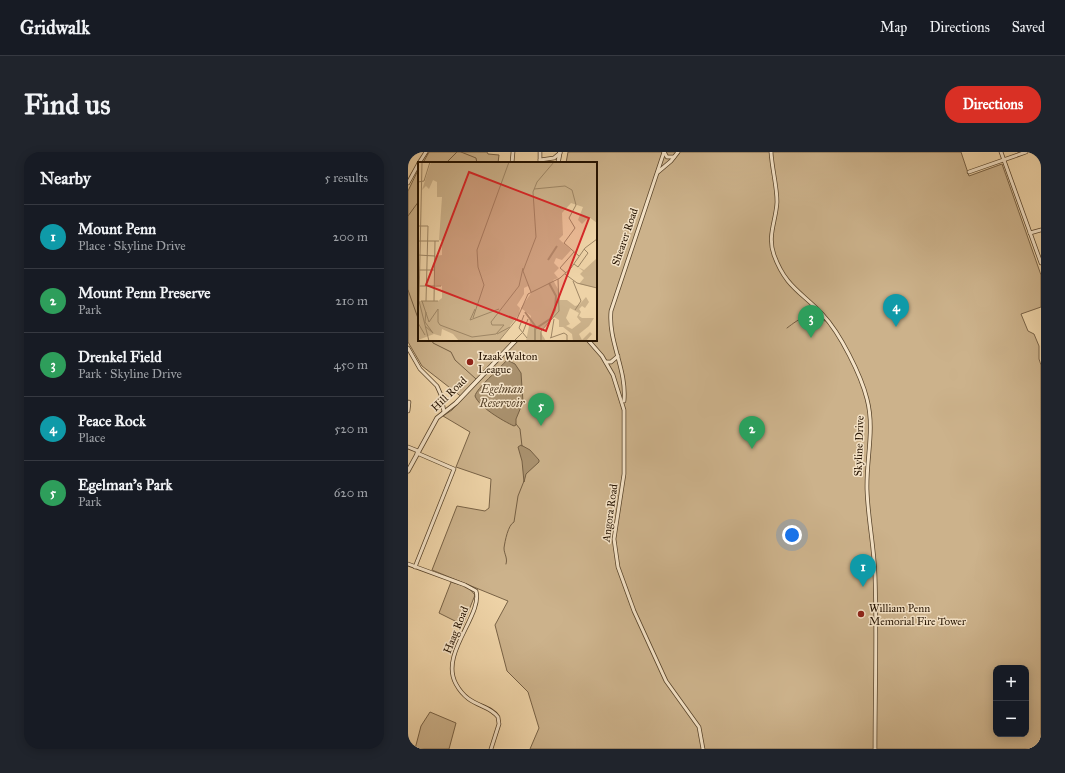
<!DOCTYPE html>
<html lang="en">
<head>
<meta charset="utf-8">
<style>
	:root { --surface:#171b24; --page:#20242c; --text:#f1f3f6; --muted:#9ea1a6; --line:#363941; --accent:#d93025 }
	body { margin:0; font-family:"IM FELL Great Primer",serif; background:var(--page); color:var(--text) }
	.controls { position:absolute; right:12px; bottom:12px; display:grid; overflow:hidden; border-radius:8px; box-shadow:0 2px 10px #0003 }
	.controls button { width:36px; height:36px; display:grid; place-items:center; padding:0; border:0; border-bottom:1px solid var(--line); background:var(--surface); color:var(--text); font:20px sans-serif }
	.you { position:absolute; left:384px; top:383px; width:14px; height:14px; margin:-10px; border:3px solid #fff; border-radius:50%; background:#1a73e8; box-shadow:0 0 0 6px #1a73e833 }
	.badge { display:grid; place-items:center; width:26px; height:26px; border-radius:50%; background:var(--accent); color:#fff; font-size:13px; font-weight:700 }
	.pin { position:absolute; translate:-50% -33px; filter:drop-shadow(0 1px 2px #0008) }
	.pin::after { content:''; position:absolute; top:21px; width:14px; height:12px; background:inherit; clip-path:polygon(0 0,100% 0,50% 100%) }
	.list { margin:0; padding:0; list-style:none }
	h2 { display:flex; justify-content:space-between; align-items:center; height:52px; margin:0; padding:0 16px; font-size:17px }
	h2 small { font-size:13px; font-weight:400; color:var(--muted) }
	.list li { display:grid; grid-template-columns:26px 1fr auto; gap:12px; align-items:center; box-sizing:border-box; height:64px; padding:0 16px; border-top:1px solid var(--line) }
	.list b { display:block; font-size:15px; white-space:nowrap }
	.list p { margin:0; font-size:13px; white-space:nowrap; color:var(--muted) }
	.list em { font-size:13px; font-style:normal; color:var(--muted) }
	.map { position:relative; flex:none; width:633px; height:597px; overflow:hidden; border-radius:16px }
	header { display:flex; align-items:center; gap:24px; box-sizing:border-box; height:56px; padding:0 20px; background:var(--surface); border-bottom:1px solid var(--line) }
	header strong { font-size:19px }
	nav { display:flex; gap:22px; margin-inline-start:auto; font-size:14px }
	.intro { display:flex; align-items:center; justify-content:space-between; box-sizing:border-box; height:96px; padding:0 24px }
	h1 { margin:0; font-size:28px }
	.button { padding:10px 18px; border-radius:16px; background:var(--accent); color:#fff; font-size:14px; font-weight:700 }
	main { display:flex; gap:24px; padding:0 24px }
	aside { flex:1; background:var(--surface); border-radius:16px; box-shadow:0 2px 10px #0003 }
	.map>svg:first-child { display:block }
</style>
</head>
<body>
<header>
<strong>Gridwalk</strong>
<nav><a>Map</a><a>Directions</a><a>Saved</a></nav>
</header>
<div class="intro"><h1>Find us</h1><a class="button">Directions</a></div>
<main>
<aside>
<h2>Nearby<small>5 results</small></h2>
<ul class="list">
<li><span class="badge" style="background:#0f9aa8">1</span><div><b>Mount Penn</b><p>Place · Skyline Drive</p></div><em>200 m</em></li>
<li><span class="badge" style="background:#2e9e5b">2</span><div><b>Mount Penn Preserve</b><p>Park</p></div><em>210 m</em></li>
<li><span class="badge" style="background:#2e9e5b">3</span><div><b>Drenkel Field</b><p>Park · Skyline Drive</p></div><em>450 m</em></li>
<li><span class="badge" style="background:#0f9aa8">4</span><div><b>Peace Rock</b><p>Place</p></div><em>520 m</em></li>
<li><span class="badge" style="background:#2e9e5b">5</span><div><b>Egelman's Park</b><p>Park</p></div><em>620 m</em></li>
</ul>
</aside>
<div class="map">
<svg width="633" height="597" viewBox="0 0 633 597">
	<rect width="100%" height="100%" fill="#eed3a7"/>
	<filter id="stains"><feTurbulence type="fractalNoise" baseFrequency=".005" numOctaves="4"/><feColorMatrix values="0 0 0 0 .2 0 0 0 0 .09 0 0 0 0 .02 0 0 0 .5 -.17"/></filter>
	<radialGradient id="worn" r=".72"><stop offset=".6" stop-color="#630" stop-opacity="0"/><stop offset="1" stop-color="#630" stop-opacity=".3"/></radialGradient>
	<g fill="#ccb28b" stroke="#786246" fill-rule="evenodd">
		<path d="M21 0H79L80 2 91 3 90 11H15Z"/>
		<path d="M160 0H553L561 24 594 12 633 123V155L613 162 620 179 626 182 631 194V207L633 213V597H122L131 576 120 540 99 519 87 473 100 449 24 418 49 354 77 359 81 356 83 327 48 315 62 280 35 264 44 258 55 246 14 214 0 190V39L11 16V188H188V11H158ZM588 516H618V582H588Z"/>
		<path d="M43 430 60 435 67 443 55 473 31 461Z"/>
		<path d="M22 560 48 571 41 597H7L13 574Z"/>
	</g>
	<g fill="#aa926f" stroke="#755f43">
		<path d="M99 208 107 212 113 221 115 250 108 267V273L106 274C95 269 71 255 67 244 68 237 92 216 99 208Z"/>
		<path d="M113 293 122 298 131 308V310L118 322 116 330 114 309 110 295Z"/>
	</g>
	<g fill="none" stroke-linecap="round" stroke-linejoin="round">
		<g stroke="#755f43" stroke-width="1">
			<path d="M53 0 68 6 69 11"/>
			<path d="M38 11 49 0"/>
			<path d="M0 64 11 49"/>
			<path d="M0 138 11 169"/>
			<path d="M379 176C392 166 402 159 417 169"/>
			<path d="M24 188 25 191 43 200 47 208 68 227"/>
			<path d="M108 272 112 277 114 294"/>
			<path d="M98 412C100 406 96 402 96 396 97 389 100 373 106 370L110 344 116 329"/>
		</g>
		<defs>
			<g id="minor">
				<path d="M256 0 259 5H266"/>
				<path d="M363 0C364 17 369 34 369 50 368 69 359 84 366 103 378 136 394 140 415 163 432 181 453 223 459 247 467 277 458 307 459 338 460 367 466 394 467 423 469 481 467 539 467 597"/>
				<path d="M593 0 633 111"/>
				<path d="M632 0 633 4"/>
				<path d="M132 8 146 6 152 1"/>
				<path d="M11 11 18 0"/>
				<path d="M104 11 105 0"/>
				<path d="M132 11V0"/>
				<path d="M250 20 263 9 270 0"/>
				<path d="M561 20 618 0"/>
				<path d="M0 31 11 11"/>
				<path d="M622 81 633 78"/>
				<path d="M180 188 194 204 205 223 216 258V322L206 387 210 415 226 459 258 529 291 575 295 597"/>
				<path d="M0 196 12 217 29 234 33 243 36 260"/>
				<path d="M198 210H203L210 204"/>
				<path d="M216 249C219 217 200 190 203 159L256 0"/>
				<path d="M0 259 1 250"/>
				<path d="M0 295 10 299"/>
				<path d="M0 412 57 433 68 439C75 463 31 502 48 532 61 556 80 551 90 565L91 572 83 597"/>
				<path d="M7 415 46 317 9 301"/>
			</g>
			<g id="tertiary">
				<path d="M150 11 152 0"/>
				<path d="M0 319 29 266 48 251 108 188"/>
			</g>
		</defs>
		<use href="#minor" stroke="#57432a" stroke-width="4.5"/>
		<use href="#tertiary" stroke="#57432a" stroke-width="5"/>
		<use href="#minor" stroke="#f4e2c6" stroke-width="3"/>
		<use href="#tertiary" stroke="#f4e2c6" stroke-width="3.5"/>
	</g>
	<g fill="#8f2418" stroke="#f4e2c6" stroke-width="1.5">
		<circle cx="62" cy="210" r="4"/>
		<circle cx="453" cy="462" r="4"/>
	</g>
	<g text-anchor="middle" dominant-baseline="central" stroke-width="3" stroke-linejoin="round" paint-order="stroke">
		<g font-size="11" fill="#251301" stroke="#f4e2c6">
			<text transform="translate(217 85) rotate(-71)">Shearer Road</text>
			<text transform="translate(41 242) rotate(-44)">Hill Road</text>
			<text transform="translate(451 294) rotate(-88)">Skyline Drive</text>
			<text transform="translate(202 361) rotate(-82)">Angora Road</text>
			<text transform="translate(48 478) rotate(-68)">Haag Road</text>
		</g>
		<g font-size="11" fill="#251301" stroke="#f4e2c6" text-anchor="start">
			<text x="70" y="204">Izaak Walton<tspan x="70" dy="13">League</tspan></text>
			<text x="461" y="456">William Penn<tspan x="461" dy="13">Memorial Fire Tower</tspan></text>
		</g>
		<g font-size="12" font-style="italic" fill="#5a462d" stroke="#f4e2c6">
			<text x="94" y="237">Egelman<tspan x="94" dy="14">Reservoir</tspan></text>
		</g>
	</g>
	<g transform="translate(10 10)">
		<rect width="179" height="179" fill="#eed3a7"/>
		<path d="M13 0H179V61L171 55 164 62 160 58 165 45 153 41 144 51 145 73 141 77 153 88 144 98 138 96 136 101 141 106 136 111 140 116 135 118 140 127 142 138H149L157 144 161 143 168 135 171 140 167 146 164 144 161 147 163 150 161 154 164 156H176L171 164 161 172 164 178 172 170 174 172 168 179H155L154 172 145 165H141V158L136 155 122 169 128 179H108L113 154 103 146 113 131 110 124 106 126V132L99 143 102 146 101 152 81 179H41L35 172 24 167 23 174 16 172 0 178V139H20L24 136V124L17 123V94L24 93V79L21 78 24 35H19V20L15 18 11 27 8 24 4 28ZM152 146 161 151 159 155 163 160 154 167 148 164 152 162 148 156ZM179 96V126L161 122 166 116 162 112 165 109 160 105 166 108Z" fill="#ccb28b" fill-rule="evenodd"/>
		<path fill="none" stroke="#aa926f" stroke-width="2" d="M130 98 139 84M107 150 118 165M117 179V167L132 157 137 148 138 134 131 121"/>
		<path fill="none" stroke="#9e8665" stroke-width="1" d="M4 0 1 139 11 179M0 20 6 19 12 0M116 27 147 24 154 28 158 43 151 56 157 66 146 81 161 94M0 64H10L8 139M0 79H21M0 93 17 94M156 102 160 105 170 91 166 87M0 108H16M148 111 142 106 156 90M147 112 159 121 179 126M155 119 163 139 157 148M0 124H23M113 130 105 109 118 75 115 30 119 20 136 0M3 139H20M4 139 11 160 20 147V160L22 163 54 175 78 172 86 163H74L73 160 101 124 105 106M16 139 17 79M57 147 52 158 81 147M106 153 101 166 109 176M55 156 66 123 60 105 59 88 91 0M0 161 7 173M7 164 15 171 7 160 8 150M79 172 92 165M132 176 146 171 149 173V179M133 176 136 157M81 179 99 157 110 132 142 116 153 106 167 86 179 77M96 179 105 170 110 157M123 179V169L141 149 140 117"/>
		<path fill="#d62828" fill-opacity="0.15" stroke="#d62828" stroke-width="2" d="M51 10 171 56 128 169 8 123Z"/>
		<rect width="179" height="179" fill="none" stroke="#251301" stroke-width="2"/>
	</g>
	<rect width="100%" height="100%" filter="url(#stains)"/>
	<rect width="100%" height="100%" fill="url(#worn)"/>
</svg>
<div class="controls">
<button>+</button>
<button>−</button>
</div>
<div class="you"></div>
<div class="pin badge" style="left:455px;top:435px;background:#0f9aa8">1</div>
<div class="pin badge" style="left:344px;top:297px;background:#2e9e5b">2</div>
<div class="pin badge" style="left:403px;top:186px;background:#2e9e5b">3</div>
<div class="pin badge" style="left:488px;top:175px;background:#0f9aa8">4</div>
<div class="pin badge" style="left:133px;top:274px;background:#2e9e5b">5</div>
</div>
</main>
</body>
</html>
